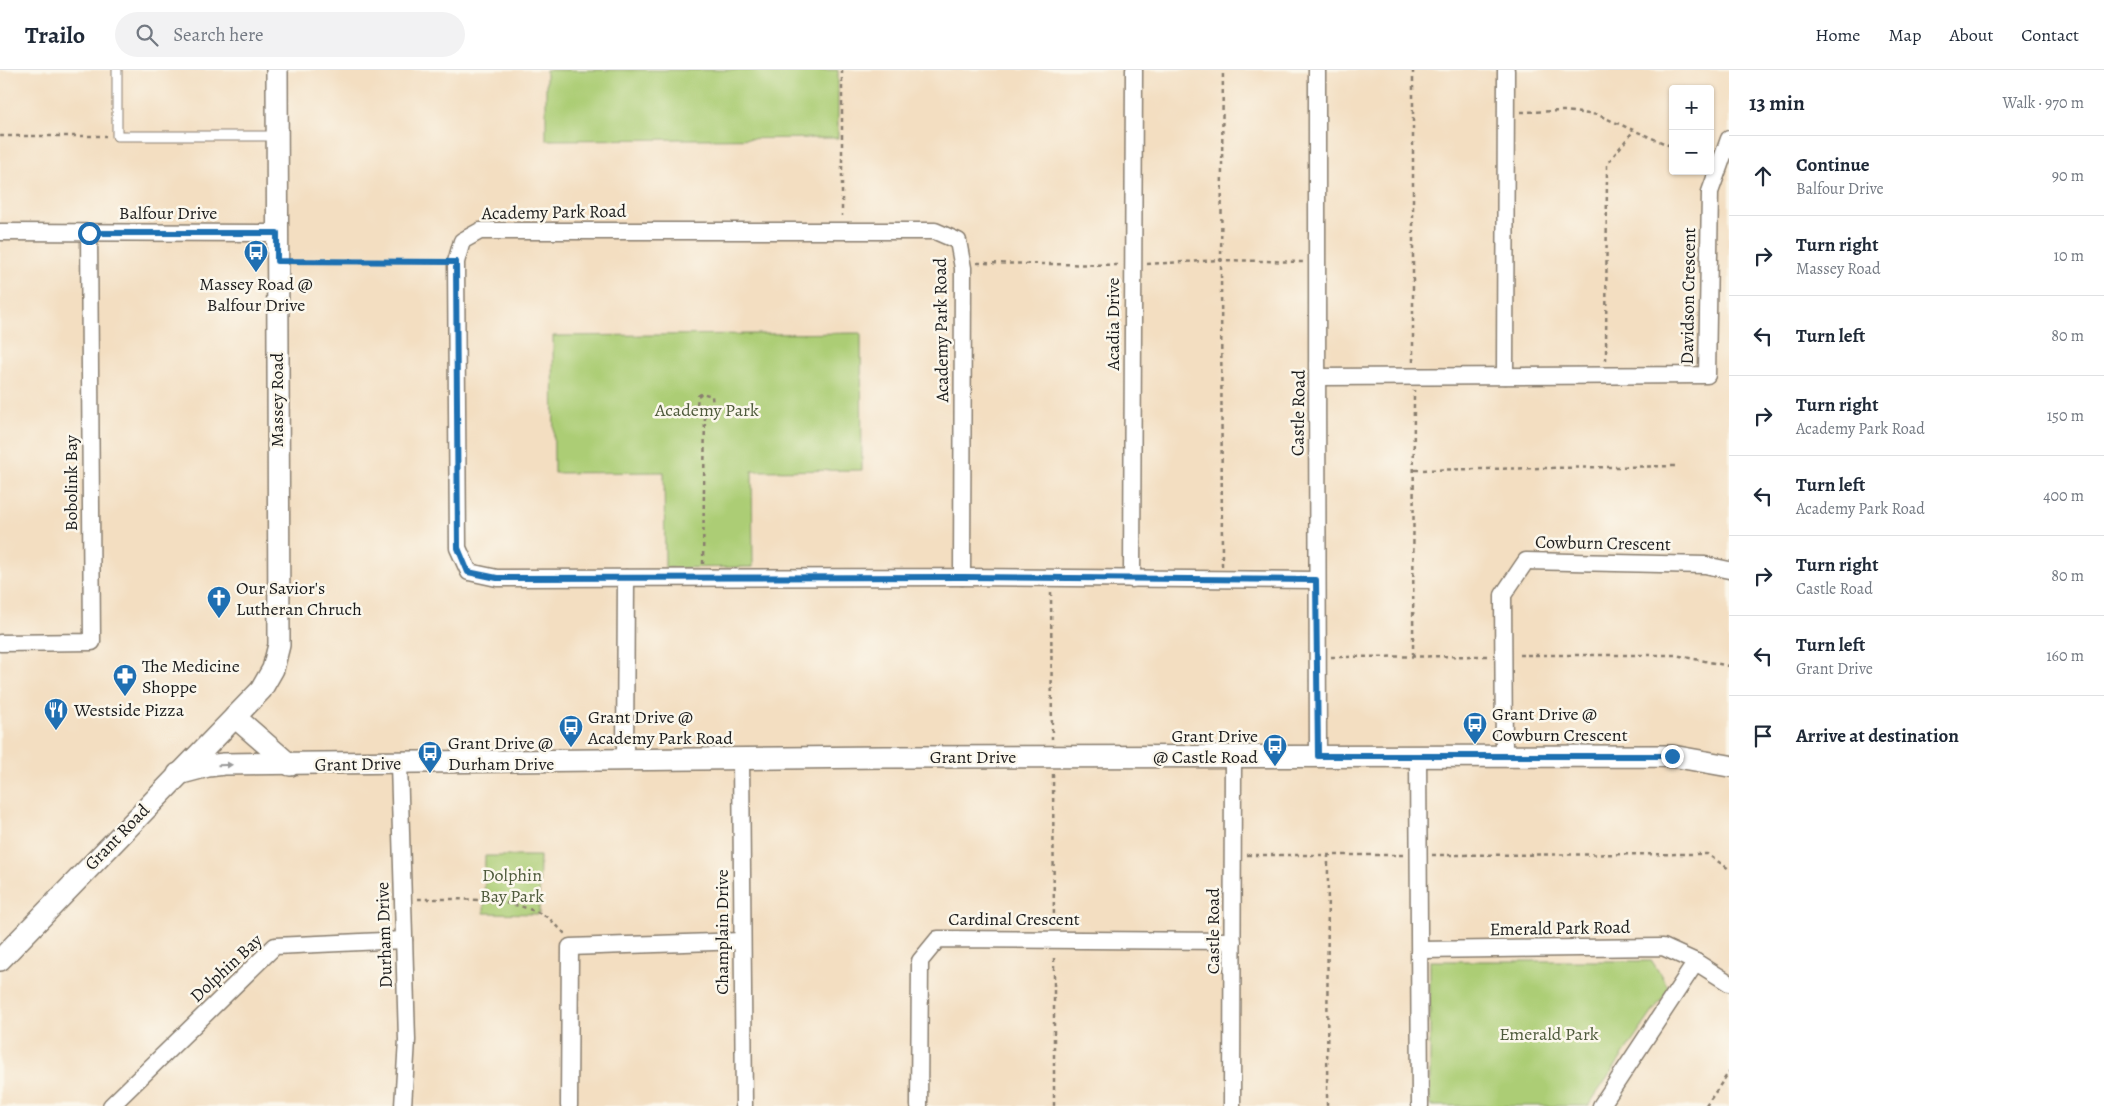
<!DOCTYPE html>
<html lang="en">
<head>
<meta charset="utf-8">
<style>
	:root { --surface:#fff; --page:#f2f2f3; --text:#1f2937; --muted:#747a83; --line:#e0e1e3 }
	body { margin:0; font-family:Alegreya,serif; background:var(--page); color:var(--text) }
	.controls { position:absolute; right:15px; top:15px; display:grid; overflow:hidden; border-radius:5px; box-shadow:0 1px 4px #0004 }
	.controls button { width:45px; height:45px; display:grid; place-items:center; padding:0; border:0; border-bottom:1px solid var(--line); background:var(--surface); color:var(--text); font:25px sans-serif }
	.stop { position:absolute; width:15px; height:15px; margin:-11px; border:4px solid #1f6fb2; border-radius:50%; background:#fff }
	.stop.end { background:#1f6fb2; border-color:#fff; box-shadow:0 1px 5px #0008 }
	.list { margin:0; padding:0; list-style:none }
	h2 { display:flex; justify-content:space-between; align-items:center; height:65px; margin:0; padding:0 20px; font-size:21px }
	h2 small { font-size:16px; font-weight:400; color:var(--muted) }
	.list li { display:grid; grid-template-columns:32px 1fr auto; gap:15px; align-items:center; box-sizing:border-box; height:80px; padding:0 20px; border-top:1px solid var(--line) }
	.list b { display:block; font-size:19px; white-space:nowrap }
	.list p { margin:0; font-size:16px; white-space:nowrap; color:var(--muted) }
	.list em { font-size:16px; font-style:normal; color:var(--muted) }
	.icon { flex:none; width:28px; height:28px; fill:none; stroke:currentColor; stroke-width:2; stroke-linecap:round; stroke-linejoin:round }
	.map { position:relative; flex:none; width:1729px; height:1036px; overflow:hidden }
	header { display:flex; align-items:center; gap:30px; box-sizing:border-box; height:70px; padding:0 25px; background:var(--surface); border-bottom:1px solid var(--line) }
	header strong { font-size:24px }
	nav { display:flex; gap:28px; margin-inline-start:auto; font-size:18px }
	.search { width:350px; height:45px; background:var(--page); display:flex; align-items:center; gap:12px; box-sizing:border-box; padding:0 18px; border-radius:28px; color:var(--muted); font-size:19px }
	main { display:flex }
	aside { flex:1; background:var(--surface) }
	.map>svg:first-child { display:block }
</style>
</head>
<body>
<header>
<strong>Trailo</strong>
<div class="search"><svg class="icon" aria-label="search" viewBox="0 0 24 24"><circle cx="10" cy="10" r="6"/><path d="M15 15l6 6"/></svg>Search here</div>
<nav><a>Home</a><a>Map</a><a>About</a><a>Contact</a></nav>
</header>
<main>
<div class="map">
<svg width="1729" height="1036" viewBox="0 0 1729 1036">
	<rect width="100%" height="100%" fill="#fbf7ec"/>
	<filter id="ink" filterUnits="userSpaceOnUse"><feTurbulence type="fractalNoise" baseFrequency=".02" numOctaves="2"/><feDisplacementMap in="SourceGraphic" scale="10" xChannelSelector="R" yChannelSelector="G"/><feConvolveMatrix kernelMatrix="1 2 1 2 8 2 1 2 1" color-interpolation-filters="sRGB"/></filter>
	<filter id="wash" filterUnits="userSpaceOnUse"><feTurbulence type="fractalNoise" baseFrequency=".0096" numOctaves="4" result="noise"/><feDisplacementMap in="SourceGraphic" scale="20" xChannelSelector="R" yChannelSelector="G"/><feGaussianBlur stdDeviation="1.12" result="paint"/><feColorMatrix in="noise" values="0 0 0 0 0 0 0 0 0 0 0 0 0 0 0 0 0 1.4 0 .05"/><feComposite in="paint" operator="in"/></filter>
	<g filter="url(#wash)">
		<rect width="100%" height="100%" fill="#f3dec1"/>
		<g fill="#accd75" stroke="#647448">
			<path d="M546 0H838V68L546 70Z"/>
			<path d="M861 263 862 400 752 401 753 497 665 498 664 402 554 403 553 266Z"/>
			<path d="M485 786H540L539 844 484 843Z"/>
			<path d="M1430 891H1652L1669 918 1588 1036H1430Z"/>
		</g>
	</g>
	<g filter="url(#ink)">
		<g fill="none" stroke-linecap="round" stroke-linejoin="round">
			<defs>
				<path id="service" d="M117 0V66H277"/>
				<g id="minor">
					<path d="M1317 0C1318 229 1316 457 1318 686"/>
					<path d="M480 161H935L958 171 963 198 962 507 497 508 469 502 458 478 456 192 462 171Z"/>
					<path d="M0 162 277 163"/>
					<path d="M1505 306 1506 0"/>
					<path d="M1319 307 1707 305 1710 122 1729 69"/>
					<path d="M962 507 1316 510"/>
					<path d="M1132 509 1134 0"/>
					<path d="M0 573 92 572 89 163"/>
					<path d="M1418 685 1420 1036"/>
					<path d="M1504 685 1503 525 1526 491 1705 495 1729 500"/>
					<path d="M741 688 744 1036"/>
					<path d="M625 690 626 508"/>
					<path d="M399 693 407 970 403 1036"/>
					<path d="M1420 880 1663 877 1696 892 1729 913"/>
					<path d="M111 1036 275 876 404 870"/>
					<path d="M569 1036 570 877 742 871"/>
					<path d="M919 1036 920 891 938 869 1233 871"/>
					<path d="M1232 1036 1233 686"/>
					<path d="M1601 1036 1696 892"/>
				</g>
				<g id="tertiary">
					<path d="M235 647 290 695"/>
					<path d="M178 704 208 696 224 694 884 687 1672 686 1729 696"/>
					<path d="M0 890 261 620 273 599 279 575 277 0"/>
				</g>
			</defs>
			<use href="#service" stroke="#887d6e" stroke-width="11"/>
			<use href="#minor" stroke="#887d6e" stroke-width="19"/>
			<use href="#tertiary" stroke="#887d6e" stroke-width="24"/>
			<g stroke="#887d6e" stroke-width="2.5" stroke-dasharray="4 4" stroke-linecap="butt">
				<path d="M842 0V146"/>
				<path d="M1413 0V292"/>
				<path d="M1521 42 1565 41 1598 45 1673 77"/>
				<path d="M0 66H106"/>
				<path d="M295 191 442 192"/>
				<path d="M977 193 1119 195"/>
				<path d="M1147 194 1221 190 1304 192"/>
				<path d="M1606 291 1607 94 1634 60"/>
				<path d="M1415 400 1678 396"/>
				<path d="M703 494 705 341 713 336 712 326 702 323 698 326 697 335 705 341"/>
				<path d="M1222 496 1221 190 1223 0"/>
				<path d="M1051 522 1052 669"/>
				<path d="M1519 585H1675L1729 596"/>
				<path d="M1413 586 1414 320"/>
				<path d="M1331 587 1488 586"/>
				<path d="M1053 704 1054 856"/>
				<path d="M1247 785H1404"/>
				<path d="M1432 785 1707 784 1729 799"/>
				<path d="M418 829C454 829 512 827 545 846 552 850 559 858 565 864"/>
				<path d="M1054 1036V884"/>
				<path d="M1327 1036 1328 786"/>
				<path d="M1706 1036 1729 1002"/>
			</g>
			<use href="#service" stroke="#fff" stroke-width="9"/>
			<use href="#minor" stroke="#fff" stroke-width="16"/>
			<use href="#tertiary" stroke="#fff" stroke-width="21"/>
		</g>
		<defs><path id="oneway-solid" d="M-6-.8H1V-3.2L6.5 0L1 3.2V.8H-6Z" transform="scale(1.25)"/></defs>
		<use fill="#999" href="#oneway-solid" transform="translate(225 695) rotate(-2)"/>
	</g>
	<g fill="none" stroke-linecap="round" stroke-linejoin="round" filter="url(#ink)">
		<path stroke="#1f6fb2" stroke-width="6" d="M89 163H277V191L456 192 458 478 468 502 497 508 962 507 1316 510 1318 686H1672"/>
	</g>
	<defs>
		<symbol id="bus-pin" viewBox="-11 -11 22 30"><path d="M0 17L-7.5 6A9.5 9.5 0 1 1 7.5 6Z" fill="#1f6fb2" stroke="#fbf7ec"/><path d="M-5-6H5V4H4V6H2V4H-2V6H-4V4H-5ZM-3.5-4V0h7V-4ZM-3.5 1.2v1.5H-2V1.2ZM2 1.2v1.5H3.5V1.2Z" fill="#fff"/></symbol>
		<symbol id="church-pin" viewBox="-11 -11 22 30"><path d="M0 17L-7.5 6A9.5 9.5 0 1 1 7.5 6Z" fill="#1f6fb2" stroke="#fbf7ec"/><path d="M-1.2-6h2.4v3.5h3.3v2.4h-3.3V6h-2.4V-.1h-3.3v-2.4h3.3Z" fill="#fff"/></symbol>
		<symbol id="pharmacy-pin" viewBox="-11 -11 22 30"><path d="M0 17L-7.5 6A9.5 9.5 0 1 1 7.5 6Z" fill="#1f6fb2" stroke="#fbf7ec"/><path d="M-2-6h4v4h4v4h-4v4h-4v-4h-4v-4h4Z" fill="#fff"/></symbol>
		<symbol id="restaurant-pin" viewBox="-11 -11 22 30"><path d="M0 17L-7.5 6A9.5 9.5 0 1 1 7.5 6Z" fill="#1f6fb2" stroke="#fbf7ec"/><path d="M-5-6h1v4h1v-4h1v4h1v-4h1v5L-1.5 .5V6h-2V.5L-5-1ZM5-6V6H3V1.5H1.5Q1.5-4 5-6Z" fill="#fff"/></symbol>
	</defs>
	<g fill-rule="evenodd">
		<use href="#bus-pin" x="242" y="168" width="28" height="38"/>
		<use href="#church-pin" x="205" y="514" width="28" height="38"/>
		<use href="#pharmacy-pin" x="111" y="592" width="28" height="38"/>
		<use href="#restaurant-pin" x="42" y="626" width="28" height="38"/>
		<use href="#bus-pin" x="1461" y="640" width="28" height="38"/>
		<use href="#bus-pin" x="557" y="643" width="28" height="38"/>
		<use href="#bus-pin" x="1261" y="662" width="28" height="38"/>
		<use href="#bus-pin" x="416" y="669" width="28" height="38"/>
	</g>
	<g text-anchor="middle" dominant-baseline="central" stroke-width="5" stroke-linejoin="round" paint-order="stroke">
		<g font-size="18" fill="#1c1c1c" stroke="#fbf7ec">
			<text transform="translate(554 142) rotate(-1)">Academy Park Road</text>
			<text x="168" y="143">Balfour Drive</text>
			<text transform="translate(1688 226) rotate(-89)">Davidson Crescent</text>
			<text transform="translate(1113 254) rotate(-90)">Acadia Drive</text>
			<text transform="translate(941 260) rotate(-91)">Academy Park Road</text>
			<text transform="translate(277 330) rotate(-90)">Massey Road</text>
			<text transform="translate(1298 343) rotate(-89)">Castle Road</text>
			<text transform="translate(71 413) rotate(-90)">Bobolink Bay</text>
			<text transform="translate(1603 473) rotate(1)">Cowburn Crescent</text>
			<text x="973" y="687">Grant Drive</text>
			<text transform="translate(358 694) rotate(-1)">Grant Drive</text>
			<text transform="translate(117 767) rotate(-46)">Grant Road</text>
			<text x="1014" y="849">Cardinal Crescent</text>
			<text transform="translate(1560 858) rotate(-1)">Emerald Park Road</text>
			<text transform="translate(1213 861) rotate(-90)">Castle Road</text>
			<text transform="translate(722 862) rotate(-90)">Champlain Drive</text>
			<text transform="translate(384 865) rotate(-92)">Durham Drive</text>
			<text transform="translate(226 898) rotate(-43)">Dolphin Bay</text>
		</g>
		<g font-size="18" fill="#1c1c1c" stroke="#fbf7ec" text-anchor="start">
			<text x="256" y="214" text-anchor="middle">Massey Road @<tspan x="256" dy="21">Balfour Drive</tspan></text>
			<text x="236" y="518">Our Savior's<tspan x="236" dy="21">Lutheran Chruch</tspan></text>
			<text x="142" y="596">The Medicine<tspan x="142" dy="21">Shoppe</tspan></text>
			<text x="74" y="640">Westside Pizza</text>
			<text x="1492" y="644">Grant Drive @<tspan x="1492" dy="21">Cowburn Crescent</tspan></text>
			<text x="588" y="647">Grant Drive @<tspan x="588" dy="21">Academy Park Road</tspan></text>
			<text x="1258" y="666" text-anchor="end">Grant Drive<tspan x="1258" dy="21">@ Castle Road</tspan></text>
			<text x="448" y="673">Grant Drive @<tspan x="448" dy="21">Durham Drive</tspan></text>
		</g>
		<g font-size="18" fill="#4e5a3b" stroke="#fbf7ec">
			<text x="707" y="340">Academy Park</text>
			<text x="512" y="805">Dolphin<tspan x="512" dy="21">Bay Park</tspan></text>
			<text x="1549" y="964">Emerald Park</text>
		</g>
	</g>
</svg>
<div class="controls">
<button>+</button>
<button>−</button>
</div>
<div class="stop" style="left:89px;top:163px"></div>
<div class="stop end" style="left:1672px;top:686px"></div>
</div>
<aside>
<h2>13 min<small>Walk · 970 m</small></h2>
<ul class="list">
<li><svg class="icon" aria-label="ahead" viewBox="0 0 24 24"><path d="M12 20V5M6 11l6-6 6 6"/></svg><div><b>Continue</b><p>Balfour Drive</p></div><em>90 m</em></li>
<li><svg class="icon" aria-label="right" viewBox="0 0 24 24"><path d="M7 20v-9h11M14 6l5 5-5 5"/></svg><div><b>Turn right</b><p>Massey Road</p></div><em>10 m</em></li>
<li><svg class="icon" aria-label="left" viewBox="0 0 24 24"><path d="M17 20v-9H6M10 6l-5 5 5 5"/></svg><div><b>Turn left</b></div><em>80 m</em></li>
<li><svg class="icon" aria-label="right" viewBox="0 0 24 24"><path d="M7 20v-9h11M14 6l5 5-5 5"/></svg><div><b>Turn right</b><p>Academy Park Road</p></div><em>150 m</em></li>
<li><svg class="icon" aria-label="left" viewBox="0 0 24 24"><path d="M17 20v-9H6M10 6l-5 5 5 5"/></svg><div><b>Turn left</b><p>Academy Park Road</p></div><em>400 m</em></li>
<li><svg class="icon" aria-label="right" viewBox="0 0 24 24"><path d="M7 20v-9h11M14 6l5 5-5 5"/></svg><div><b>Turn right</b><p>Castle Road</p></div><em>80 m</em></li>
<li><svg class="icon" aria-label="left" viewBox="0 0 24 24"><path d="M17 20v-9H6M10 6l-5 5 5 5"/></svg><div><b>Turn left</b><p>Grant Drive</p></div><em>160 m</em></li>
<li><svg class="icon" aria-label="arrive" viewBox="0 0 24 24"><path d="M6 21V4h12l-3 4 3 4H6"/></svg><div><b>Arrive at destination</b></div></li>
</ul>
</aside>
</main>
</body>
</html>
